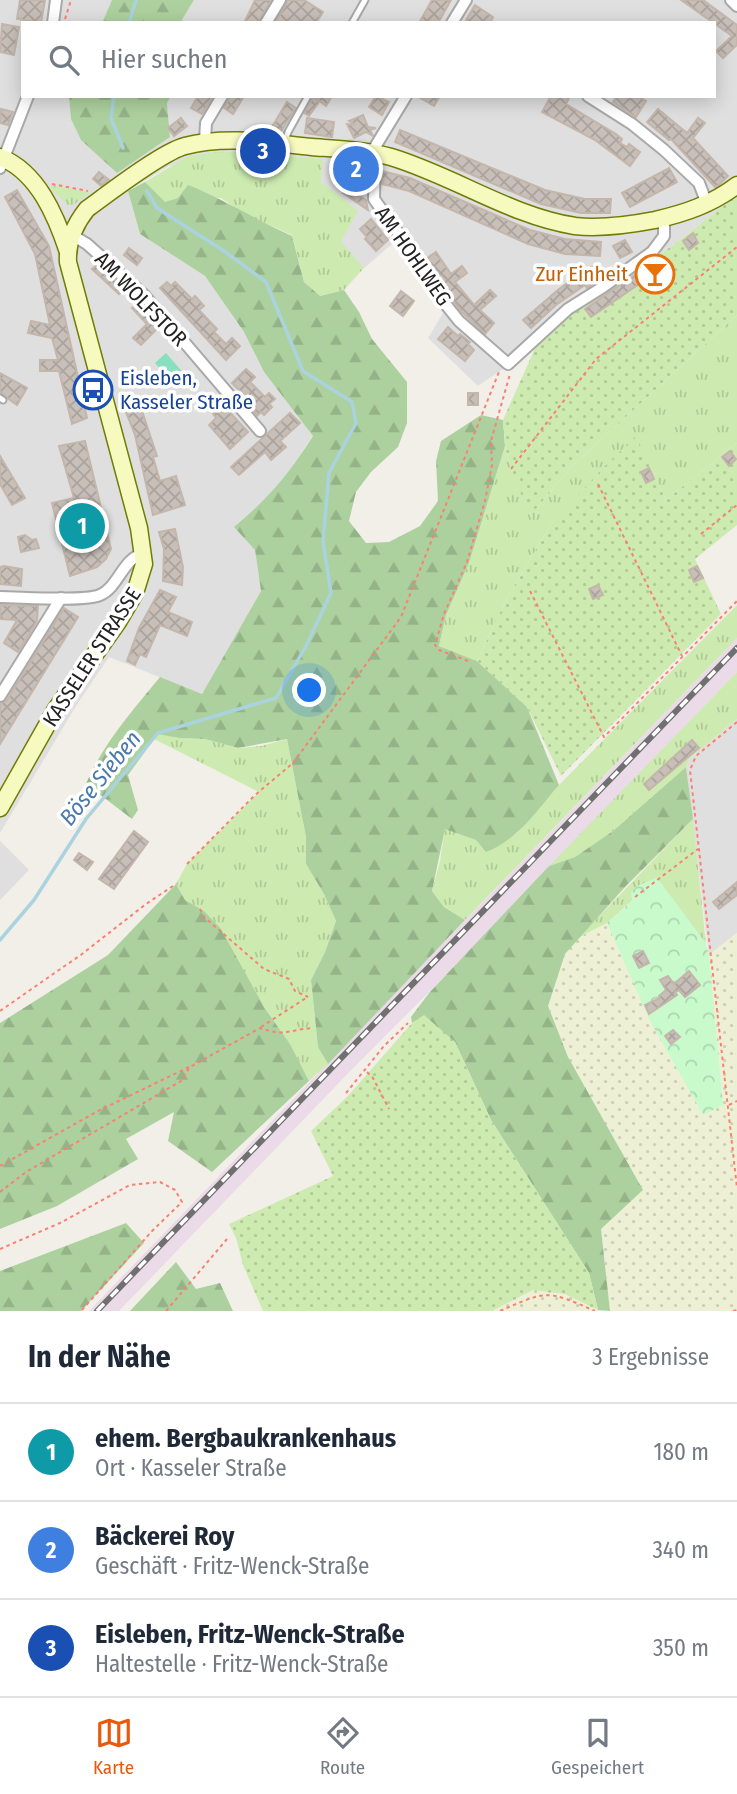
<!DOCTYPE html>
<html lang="de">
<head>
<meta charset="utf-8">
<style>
	:root { --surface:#fff; --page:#f6f6f7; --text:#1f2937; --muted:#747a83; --line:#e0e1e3; --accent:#ea580c }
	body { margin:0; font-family:"Fira Sans Condensed",sans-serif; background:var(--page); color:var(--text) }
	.you { position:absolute; left:310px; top:691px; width:24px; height:24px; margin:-18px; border:5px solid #fff; border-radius:50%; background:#1a73e8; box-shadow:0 0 0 10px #1a73e833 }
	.badge { display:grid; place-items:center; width:46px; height:46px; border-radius:50%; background:var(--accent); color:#fff; font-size:23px; font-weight:700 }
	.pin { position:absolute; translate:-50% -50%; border:4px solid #fff; box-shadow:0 2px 7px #0006 }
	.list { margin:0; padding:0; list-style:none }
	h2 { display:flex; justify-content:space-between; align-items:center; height:91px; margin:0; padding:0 28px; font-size:30px }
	h2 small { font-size:23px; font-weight:400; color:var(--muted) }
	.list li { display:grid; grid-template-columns:46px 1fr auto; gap:21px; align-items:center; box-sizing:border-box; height:98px; padding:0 28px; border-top:2px solid var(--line) }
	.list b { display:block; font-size:26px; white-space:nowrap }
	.list p { margin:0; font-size:23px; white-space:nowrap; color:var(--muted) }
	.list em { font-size:23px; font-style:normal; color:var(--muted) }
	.icon { flex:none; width:38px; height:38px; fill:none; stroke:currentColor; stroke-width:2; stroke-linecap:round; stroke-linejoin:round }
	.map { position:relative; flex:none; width:737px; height:1311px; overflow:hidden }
	.search { position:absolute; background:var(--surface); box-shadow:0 4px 18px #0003; left:21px; right:21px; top:21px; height:77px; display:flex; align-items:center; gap:18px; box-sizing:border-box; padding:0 24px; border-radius:0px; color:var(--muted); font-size:26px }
	.sheet { height:385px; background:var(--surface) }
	nav { display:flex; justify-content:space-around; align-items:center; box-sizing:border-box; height:98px; border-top:2px solid var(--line); background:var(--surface); font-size:19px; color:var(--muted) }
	nav a { display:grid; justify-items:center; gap:4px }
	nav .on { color:var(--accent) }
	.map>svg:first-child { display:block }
</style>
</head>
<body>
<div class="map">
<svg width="737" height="1311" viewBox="0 0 737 1311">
	<defs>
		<pattern id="farmland-dots" width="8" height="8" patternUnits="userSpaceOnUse" patternTransform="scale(1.75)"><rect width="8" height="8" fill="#eef0d5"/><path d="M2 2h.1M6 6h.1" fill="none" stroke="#ccceb7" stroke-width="1.8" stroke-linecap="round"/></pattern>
		<pattern id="grass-tufts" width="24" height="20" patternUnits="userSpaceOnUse" patternTransform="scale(1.75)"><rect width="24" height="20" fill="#cdebb0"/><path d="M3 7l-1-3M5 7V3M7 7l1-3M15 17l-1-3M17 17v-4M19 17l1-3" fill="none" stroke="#b0c997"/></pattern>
		<pattern id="forest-firs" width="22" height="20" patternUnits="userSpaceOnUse" patternTransform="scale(1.75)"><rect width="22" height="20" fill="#add19e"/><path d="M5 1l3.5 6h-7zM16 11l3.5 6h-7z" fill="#95b388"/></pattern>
		<pattern id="park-crowns" width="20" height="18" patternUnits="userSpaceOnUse" patternTransform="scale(1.75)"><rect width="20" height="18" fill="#c8facc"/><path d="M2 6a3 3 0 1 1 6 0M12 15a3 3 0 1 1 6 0" fill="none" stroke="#acd6af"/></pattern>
		<pattern id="garden-dots" width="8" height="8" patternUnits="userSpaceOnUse" patternTransform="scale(1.75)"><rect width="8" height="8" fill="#cdebb0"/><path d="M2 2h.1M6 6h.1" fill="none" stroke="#b0c997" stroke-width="1.8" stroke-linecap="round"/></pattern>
		<pattern id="building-cross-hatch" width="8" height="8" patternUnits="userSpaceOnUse" patternTransform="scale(1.75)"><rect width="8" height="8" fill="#c7bfb8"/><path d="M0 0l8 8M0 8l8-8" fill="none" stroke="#aba49e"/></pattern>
	</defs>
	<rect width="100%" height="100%" fill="#f2efe9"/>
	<g fill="#e0dfdf">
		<path d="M0 0H112L102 23H23V96H69L71 119 155 146 170 137 167 103 171 96H714V23H180L194 0H737V195L672 246 573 311 536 346 478 386 428 338 443 313 422 283 398 239 364 268 340 241 321 182 322 159 245 152H214L169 166 128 191 140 234 205 276 244 332 264 372 313 435 285 478 265 502 235 527 255 550 261 591 202 694 109 657 76 706 0 833Z"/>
		<path d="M737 719V933L709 955 686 767 690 758Z"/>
		<path d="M0 841 29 870 0 900Z"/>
	</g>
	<path fill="#ebdbe8" d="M737 638V672L460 961 361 1060 119 1311H89Z"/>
	<g fill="url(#farmland-dots)">
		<path d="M607 923 649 1019 723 1105 709 955 737 933V1311H610L601 1229 568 1057 548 1006 565 954 579 937Z"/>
		<path d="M533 1290 565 1294 604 1311H494Z"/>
	</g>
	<g fill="url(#grass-tufts)">
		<path d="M214 152H245L323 159 321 182 358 211 341 241 364 268 344 290 319 296 304 282 292 235 248 216 221 198H178L165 203 145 182 186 157Z"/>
		<path d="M52 185 89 192 90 193 73 205H68L51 189Z"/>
		<path d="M737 315V443L666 500 636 437 552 523 507 598 477 661 439 646 446 615 469 563 505 446 512 474 536 509 570 468Z"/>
		<path d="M737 605V638L465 920 444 907 432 891 440 861 445 828 476 840 516 834 559 785Z"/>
		<path d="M737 672V719L690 758 686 767 613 831 575 857 549 866Z"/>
		<path d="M158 733 179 738 205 739 238 748 261 746 287 739 306 837V864L324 894 336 921 325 952 311 980 318 1047 328 1064 309 1081 290 1044 264 1007 204 912 185 900 176 884 187 864 259 792 154 739Z"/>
		<path d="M693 819 706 944 657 878 607 923 579 937Z"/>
	</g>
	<g fill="url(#forest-firs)">
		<path d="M112 0H194L180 23H102Z"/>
		<path d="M69 96H171L167 103 170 137 117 173 81 140 71 119Z"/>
		<path d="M145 182 165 202 178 198 188 185C224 199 256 220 292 236L304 282 320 296 344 290 359 312 372 339 407 382V423L398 447 371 472 356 492 349 521 366 543 389 542 420 526 438 501 436 461 441 441 481 415 503 420 505 446 469 563 446 615 439 646 477 661 527 707 559 785C537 810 518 840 486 852L476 840 445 829 432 891 444 907 465 920 328 1064 318 1047 311 980 325 952 336 921 324 894 306 864V837L287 739 238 748 205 739 179 738 158 734 128 775 138 810 132 819 86 784C102 745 133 710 160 677L202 694 261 591 255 550 234 527C271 496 287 476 313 436L264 372 244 332 205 276 140 234 128 191Z"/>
		<path d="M686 767 693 819 625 887 565 954 548 1006 568 1057 643 1190 601 1229 610 1311 598 1310 589 1273 491 1120 455 1042 424 1016 412 1023 411 1017 429 993 549 866 575 857 613 831Z"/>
		<path d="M176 884 185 900 204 911 221 929 264 1007 290 1044 309 1081 212 1172 168 1141 174 1112 126 1139 138 1159 57 1206 0 1229V1023L108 955Z"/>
		<path d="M126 1223 144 1243 81 1311H0V1271Z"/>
		<path d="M176 1262 196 1289 220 1283 233 1311H130Z"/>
	</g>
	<path fill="url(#park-crowns)" d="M657 878 706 944 709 955 723 1105 703 1115 649 1019 607 923 632 901 631 892 639 885Z"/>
	<g fill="url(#garden-dots)">
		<path d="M737 195V315L570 468 536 509 526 505 512 474 505 446 503 420 536 346 573 311 672 246Z"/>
		<path d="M636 436 666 500 737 443V525L695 559 721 614 561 776 527 707 477 661 507 598 552 523 605 466Z"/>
		<path d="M424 1015 455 1042 491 1120 589 1273 598 1310 565 1294 533 1290 492 1311H263L243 1265 236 1238 229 1224 333 1176 311 1131 347 1097 412 1023Z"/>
	</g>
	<path fill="#88e0be" d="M166 353 186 376 175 386 155 363Z"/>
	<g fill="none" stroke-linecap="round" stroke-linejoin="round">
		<g stroke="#aad3df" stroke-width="3.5">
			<path d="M129 23 136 0"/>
			<path d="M114 96 111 118 123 148"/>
			<path d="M0 940 34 900 86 819 158 733 276 698 306 646 331 593 323 542 329 473 356 423 352 402 303 371 266 282 227 253 157 208 147 191"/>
		</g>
	</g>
	<g fill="url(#building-cross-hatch)" stroke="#c4b6ab" stroke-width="2">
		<path d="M20 0H45L41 23 17 19Z"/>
		<path d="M255 0H271L258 23H244Z"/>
		<path d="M288 0H304L323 12 316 23H275Z"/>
		<path d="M432 0H451L438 23H419Z"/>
		<path d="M681 0H703L737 25V45L723 58 716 51 732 36Z"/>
		<path d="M475 5 493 17 490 23H471L466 20Z"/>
		<path d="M2 24 19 27 14 55 0 52Z"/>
		<path d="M198 96H213L202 114 191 108Z"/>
		<path d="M230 96H244L233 114 224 108Z"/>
		<path d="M313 96H332L326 106Z"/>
		<path d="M376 96 389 102 382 115 369 107Z"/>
		<path d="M417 96H440L434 106Z"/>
		<path d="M551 96H570L566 104 616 134 622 139 620 143 627 147 629 144 640 152 630 166 595 140 542 112Z"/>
		<path d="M617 96H638L646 101 636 117 613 102Z"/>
		<path d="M313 98 319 102 309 116 304 113Z"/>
		<path d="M287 102 296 108 280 133 275 132 270 130Z"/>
		<path d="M1 109 13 112 8 125 0 123Z"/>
		<path d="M658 109 687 133 698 118 705 123 693 138 728 176 719 185 715 187 671 139 669 140 647 122Z"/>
		<path d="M363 115 368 127 376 128 370 130 373 136 366 132 354 138 347 124 355 125 349 121Z"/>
		<path d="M181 118 187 126 174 136 168 128Z"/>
		<path d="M307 118 334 122 332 137 305 133Z"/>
		<path d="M400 130 545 190 585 199H611L610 213H581L541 204 395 142Z"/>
		<path d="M342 165 367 168 366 183 340 179Z"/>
		<path d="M669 168 677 182 630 207 622 193Z"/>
		<path d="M382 171 410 178 530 230 565 239 601 242 600 256 565 254 528 244 409 191 382 184Z"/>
		<path d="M99 172 109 180 101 186 93 179Z"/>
		<path d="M347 187 366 200 368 210 343 193Z"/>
		<path d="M17 190 49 246 87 418 72 424 59 371H40V360H58L52 338 28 333 31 321 50 325 35 254 5 197Z"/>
		<path d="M371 219 388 240 376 251 365 239 367 237 360 229Z"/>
		<path d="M693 233 698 243 689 250 683 241Z"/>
		<path d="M625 240 632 252 620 258 613 246Z"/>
		<path d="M129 248 142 258 137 265 124 255Z"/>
		<path d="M436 252 451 274 462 266 467 273 455 282 474 305 490 290 496 296 480 310 494 323 485 334 460 310 424 260Z"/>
		<path d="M662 260 670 270 657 281 649 271Z"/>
		<path d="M98 264 125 288 119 294 92 269Z"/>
		<path d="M596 264 604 276 587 288 585 285 556 305 531 328 523 320 559 289Z"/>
		<path d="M636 274 642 282 591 317 585 309Z"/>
		<path d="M167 282 171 286 175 282 192 299 195 296 204 306 199 310 217 329 214 332 226 344 232 338 240 346 226 360 160 288Z"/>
		<path d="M401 291 414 301 403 316 390 306Z"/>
		<path d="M138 303 160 326 141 345 133 338 147 324 132 308Z"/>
		<path d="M448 327 458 336 460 334 470 342 468 344 474 350 465 361 438 339Z"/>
		<path d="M246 369 255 377 250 382 265 397 269 393 275 399 269 404 272 407 264 415 261 412 257 416 253 410 256 407 232 383Z"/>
		<path d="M0 373 27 388 17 405 0 393Z"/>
		<rect x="468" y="393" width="10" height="12"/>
		<path d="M139 402 157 456 153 457 160 481 176 476 185 505 153 515 135 435 124 407Z"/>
		<path d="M223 405 248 432 230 449 209 425 216 418 213 414Z"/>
		<path d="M290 413 300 423 280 441 286 447 271 460 265 452 239 475 231 467Z"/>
		<path d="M85 441 111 549 106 559 97 567 70 576 52 503 74 498 59 446Z"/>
		<path d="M730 451 736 459 729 466 722 457Z"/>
		<path d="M0 456 25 498 12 505 0 484Z"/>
		<path d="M649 468 654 479 646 483 641 472Z"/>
		<path d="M175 529 183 567 182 585 163 581 164 549 159 532Z"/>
		<path d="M25 535 32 540 36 539 39 548 21 552 18 537Z"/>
		<path d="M4 566 22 569 21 586 0 584V567Z"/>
		<path d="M697 566 703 578 694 582 689 570Z"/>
		<path d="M598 585 603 595 593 599 589 589Z"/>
		<path d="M160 590 176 597 168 612 192 622 187 636 160 625 146 657 140 654 135 665 127 661 139 628Z"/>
		<path d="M0 605 38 606 37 621 18 652 4 643 17 620 0 619Z"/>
		<path d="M64 608 78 617 0 744V704L7 700Z"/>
		<path d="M692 740 699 748 649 790 644 784Z"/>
		<path d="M134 831 148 842 114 889 99 879Z"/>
		<path d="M79 853 93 862 87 870 74 860Z"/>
		<path d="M737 882V895L719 909 713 902Z"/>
		<path d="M643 951 649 963 639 968 633 956Z"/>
		<path d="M689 971 700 985 685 997 679 990 675 992 677 995 649 1014 645 1005 660 998 659 996 666 990 660 980 668 976 674 984Z"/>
		<path d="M673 1030 680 1037 671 1044 665 1036Z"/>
	</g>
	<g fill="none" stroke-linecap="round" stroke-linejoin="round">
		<defs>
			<g id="lane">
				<path d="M352 23 365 0"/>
				<path d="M285 141 288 132 308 96"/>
				<path d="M0 398 3 400"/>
			</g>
			<g id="street">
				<path d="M731 0 737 6"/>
				<path d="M53 23 56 0"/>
				<path d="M266 23 280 0"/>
				<path d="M452 23 466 0"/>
				<path d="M406 96 375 147 374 199 399 234 431 286 459 321 508 364 568 309 603 287 652 252 664 236V218"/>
				<path d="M588 96 632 124 664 150 699 183 707 204"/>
				<path d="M205 141 206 123 222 96"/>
				<path d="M0 168 28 96"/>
				<path d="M72 235 87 244 144 295 260 431"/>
				<path d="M0 597C21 597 84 602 100 595 119 587 123 557 144 554"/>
				<path d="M0 696 61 598"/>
			</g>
			<g id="secondary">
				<path d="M0 157C38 172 56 216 68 252"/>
				<path d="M0 808 56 709 118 622 135 593 144 564 139 528 68 262C67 242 75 224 87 209 109 193 162 152 185 146 226 135 271 143 312 147 338 149 366 150 391 157 454 176 511 216 575 226 602 229 629 225 655 220 686 213 712 204 737 185"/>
			</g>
		</defs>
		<use href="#lane" stroke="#a9a9a9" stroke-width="9"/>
		<use href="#street" stroke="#a9a9a9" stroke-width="14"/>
		<use href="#secondary" stroke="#707d05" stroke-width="19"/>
		<g stroke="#fa8072" stroke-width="2" stroke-dasharray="3.5 3.5" stroke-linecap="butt">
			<path d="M65 19 71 0"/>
			<path d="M52 184 88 191"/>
			<path d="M511 469 596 359 737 247"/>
			<path d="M598 484 682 656"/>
			<path d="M701 534 737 505"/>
			<path d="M530 591 604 737 737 601"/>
			<path d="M468 661 439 650 435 645 444 614 467 562 485 501 492 465 491 441 510 374"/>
			<path d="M737 722 696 756 690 770 737 1188"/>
			<path d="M187 864 254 796 293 763 401 617 499 372"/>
			<path d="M635 897 698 849"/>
			<path d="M200 909 204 917 264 969 289 979 295 991 308 997"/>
			<path d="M0 1011 82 954 146 904 176 884"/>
			<path d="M261 1027 306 998"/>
			<path d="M367 1072 373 1078 389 1109"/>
			<path d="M346 1093 384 1046 408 1023"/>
			<path d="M729 1105 737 1101"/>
			<path d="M0 1166 98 1111 189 1067"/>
			<path d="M0 1192 26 1172 181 1081 190 1067 260 1028C287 1037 286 1030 312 1028"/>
			<path d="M0 1249 60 1223 130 1185 160 1182 175 1190 182 1202 153 1230 81 1311"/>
			<path d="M166 1311 227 1239"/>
			<path d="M500 1311C548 1290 547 1290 595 1311"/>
			<path d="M733 1311 737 1310"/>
		</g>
		<use href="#lane" stroke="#fff" stroke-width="5"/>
		<use href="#street" stroke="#fff" stroke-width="10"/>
		<use href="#secondary" stroke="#f7fabf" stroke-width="16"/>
		<defs>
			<path id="rail" d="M97 1311 737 648"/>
		</defs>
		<use href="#rail" stroke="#707070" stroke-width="6"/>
		<use href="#rail" stroke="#fff" stroke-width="3.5" stroke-dasharray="10" stroke-linecap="butt"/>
	</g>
	<defs>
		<symbol id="bar-ring" viewBox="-11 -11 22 22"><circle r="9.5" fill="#fff" stroke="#e8710a" stroke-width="1.5"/><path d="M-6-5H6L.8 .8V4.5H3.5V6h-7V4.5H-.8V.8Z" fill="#e8710a"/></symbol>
		<symbol id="bus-ring" viewBox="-11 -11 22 22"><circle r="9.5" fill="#fff" stroke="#1a4fb4" stroke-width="1.5"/><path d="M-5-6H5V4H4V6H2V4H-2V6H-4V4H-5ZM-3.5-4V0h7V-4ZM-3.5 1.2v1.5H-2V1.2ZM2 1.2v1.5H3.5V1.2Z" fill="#1a4fb4"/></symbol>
	</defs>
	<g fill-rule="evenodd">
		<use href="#bar-ring" x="633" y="252" width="44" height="44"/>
		<use href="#bus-ring" x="71" y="368" width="44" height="44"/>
	</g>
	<g text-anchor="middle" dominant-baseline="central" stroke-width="7" stroke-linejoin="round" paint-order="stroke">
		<g font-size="21" fill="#222" stroke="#fff">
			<text transform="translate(413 256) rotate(55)">AM HOHLWEG</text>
			<text transform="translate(141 299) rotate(46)">AM WOLFSTOR</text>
			<text transform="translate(92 657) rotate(-57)">KASSELER STRASSE</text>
		</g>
		<g font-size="21" fill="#c56008" stroke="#fff" text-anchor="end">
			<text x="628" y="274">Zur Einheit</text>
		</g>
		<g font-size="21" fill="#164399" stroke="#fff" text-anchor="start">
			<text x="120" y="378">Eisleben,<tspan x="120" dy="24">Kasseler Straße</tspan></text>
		</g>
		<g font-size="23" font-style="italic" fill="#4a7aab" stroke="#fff">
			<text transform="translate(100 778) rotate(-51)">Böse Sieben</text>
		</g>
	</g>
</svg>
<div class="you"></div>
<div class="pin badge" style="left:82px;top:526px;background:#0f9aa8">1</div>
<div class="pin badge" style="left:356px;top:169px;background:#3f7fe0">2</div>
<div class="pin badge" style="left:263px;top:151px;background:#1a4fb4">3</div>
<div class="search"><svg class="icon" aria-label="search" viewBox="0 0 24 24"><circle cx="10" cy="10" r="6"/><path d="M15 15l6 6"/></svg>Hier suchen</div>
</div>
<section class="sheet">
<h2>In der Nähe<small>3 Ergebnisse</small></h2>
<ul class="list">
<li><span class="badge" style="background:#0f9aa8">1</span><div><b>ehem. Bergbaukrankenhaus</b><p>Ort · Kasseler Straße</p></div><em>180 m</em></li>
<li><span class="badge" style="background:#3f7fe0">2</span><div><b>Bäckerei Roy</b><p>Geschäft · Fritz-Wenck-Straße</p></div><em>340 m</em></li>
<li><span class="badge" style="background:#1a4fb4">3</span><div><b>Eisleben, Fritz-Wenck-Straße</b><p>Haltestelle · Fritz-Wenck-Straße</p></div><em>350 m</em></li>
</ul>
</section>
<nav>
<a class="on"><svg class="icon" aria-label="map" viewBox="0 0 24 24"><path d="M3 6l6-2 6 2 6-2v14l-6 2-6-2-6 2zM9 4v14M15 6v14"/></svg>Karte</a>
<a><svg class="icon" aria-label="directions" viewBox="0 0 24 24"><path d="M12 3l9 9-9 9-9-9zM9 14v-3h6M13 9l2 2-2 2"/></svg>Route</a>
<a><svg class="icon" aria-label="saved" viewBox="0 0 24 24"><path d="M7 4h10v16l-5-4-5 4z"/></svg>Gespeichert</a>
</nav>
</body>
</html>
